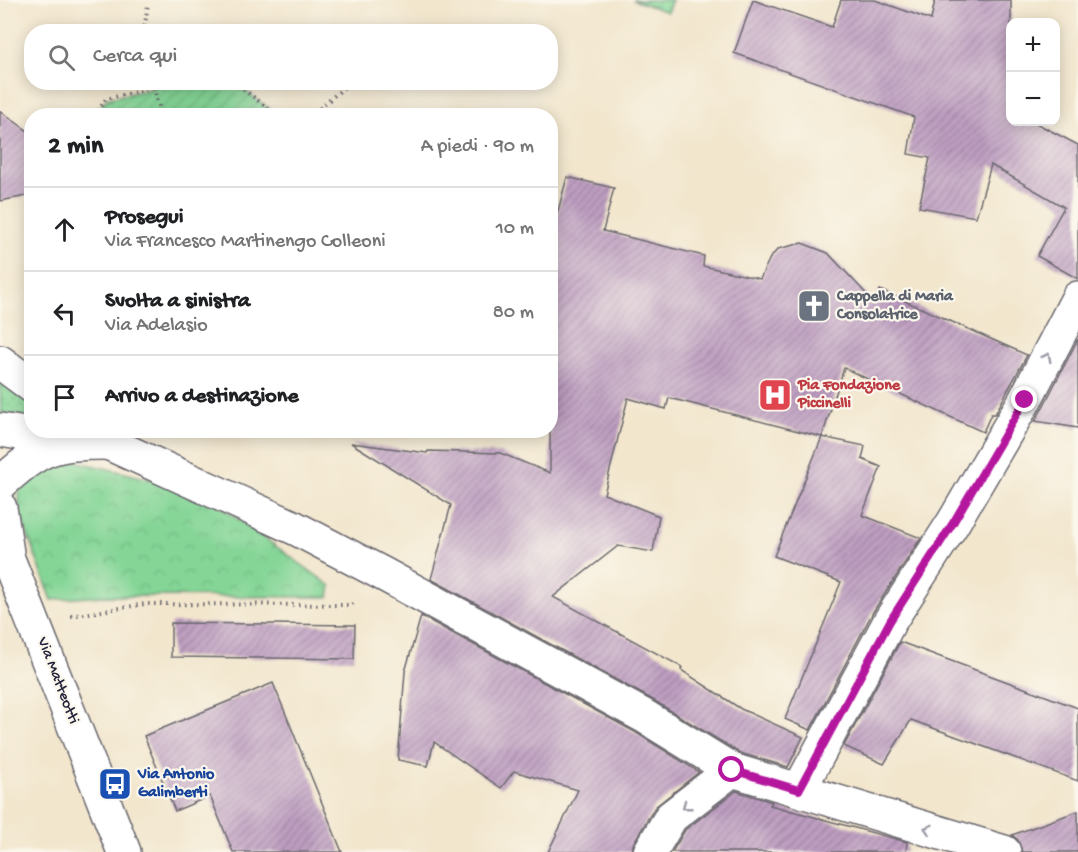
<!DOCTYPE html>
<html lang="it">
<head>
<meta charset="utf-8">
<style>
	:root { --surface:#fff; --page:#f6f6f6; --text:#202124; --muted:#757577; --line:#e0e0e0 }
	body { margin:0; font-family:"Gochi Hand",sans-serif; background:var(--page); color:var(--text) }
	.controls { position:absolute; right:18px; top:18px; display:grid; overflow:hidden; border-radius:12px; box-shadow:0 3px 15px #0003 }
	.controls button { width:54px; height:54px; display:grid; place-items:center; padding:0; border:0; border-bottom:2px solid var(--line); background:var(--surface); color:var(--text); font:30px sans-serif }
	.stop { position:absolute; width:18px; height:18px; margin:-14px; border:4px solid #b5179e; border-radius:50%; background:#fff }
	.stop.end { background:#b5179e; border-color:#fff; box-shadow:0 2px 6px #0008 }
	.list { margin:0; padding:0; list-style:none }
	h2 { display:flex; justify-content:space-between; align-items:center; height:78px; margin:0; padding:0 24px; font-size:26px }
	h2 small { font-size:20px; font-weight:400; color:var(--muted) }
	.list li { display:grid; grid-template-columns:39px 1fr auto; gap:18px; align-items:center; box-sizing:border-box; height:84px; padding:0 24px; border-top:2px solid var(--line) }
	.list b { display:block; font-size:22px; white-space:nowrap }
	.list p { margin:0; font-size:20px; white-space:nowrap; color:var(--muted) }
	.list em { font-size:20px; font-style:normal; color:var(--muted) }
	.icon { flex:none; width:33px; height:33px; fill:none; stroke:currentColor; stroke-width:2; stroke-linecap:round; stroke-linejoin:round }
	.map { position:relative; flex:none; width:1078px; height:852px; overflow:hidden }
	.search { position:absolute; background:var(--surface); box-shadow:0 3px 15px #0003; left:24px; top:24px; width:534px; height:66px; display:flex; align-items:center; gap:15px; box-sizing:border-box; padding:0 21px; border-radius:24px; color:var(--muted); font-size:22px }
	.panel { position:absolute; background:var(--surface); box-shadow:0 3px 15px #0003; left:24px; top:108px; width:534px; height:330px; border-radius:24px }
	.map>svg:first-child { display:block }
</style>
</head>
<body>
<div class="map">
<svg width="1078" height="852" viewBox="0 0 1078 852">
	<defs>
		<pattern id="grass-dots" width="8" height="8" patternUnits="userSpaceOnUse" patternTransform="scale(1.5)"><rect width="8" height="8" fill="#84d596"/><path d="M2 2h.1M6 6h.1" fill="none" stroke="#72b782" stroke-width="1.8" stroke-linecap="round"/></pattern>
		<pattern id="park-crowns" width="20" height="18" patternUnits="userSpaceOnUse" patternTransform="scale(1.5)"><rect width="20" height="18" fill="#84d596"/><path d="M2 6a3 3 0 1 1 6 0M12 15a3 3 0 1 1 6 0" fill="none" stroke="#72b782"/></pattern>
		<pattern id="garden-furrows" width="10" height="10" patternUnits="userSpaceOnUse" patternTransform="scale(1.5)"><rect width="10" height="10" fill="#84d596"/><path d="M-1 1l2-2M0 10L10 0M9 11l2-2" fill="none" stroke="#72b782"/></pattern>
		<pattern id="building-hatch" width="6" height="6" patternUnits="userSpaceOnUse" patternTransform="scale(1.5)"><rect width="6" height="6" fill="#be9ec1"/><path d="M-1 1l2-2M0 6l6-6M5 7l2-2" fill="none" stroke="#9a809e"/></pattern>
	</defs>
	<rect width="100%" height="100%" fill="#fbf7ec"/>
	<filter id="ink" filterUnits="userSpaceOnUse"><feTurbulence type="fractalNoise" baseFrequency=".0167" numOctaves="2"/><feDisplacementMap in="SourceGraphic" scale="12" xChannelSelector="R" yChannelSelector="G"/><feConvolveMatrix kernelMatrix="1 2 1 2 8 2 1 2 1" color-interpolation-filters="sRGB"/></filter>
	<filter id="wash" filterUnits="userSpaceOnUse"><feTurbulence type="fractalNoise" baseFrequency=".008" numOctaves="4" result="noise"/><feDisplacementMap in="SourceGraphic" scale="24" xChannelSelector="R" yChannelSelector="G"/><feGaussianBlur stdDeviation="1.35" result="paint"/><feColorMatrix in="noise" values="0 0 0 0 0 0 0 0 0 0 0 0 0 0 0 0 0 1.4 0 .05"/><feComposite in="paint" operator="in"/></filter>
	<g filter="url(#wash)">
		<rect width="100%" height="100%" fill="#f2e6cd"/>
		<path fill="url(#grass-dots)" stroke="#537c68" stroke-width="1.5" d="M0 380 31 405V418L1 413Z"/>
		<path fill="url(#park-crowns)" stroke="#537c68" stroke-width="1.5" d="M71 460 171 484 209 498 331 586 329 597 102 596 52 600 19 512V470Z"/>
		<g fill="url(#garden-furrows)" stroke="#537c68" stroke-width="1.5">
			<path d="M633 0H672L667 12Z"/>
			<path d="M160 82 234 83 278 115H95L106 99 153 88Z"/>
		</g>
		<g id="blocks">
			<g fill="url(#building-hatch)">
				<path d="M753 0 832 27 841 0H875L931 20 935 0H1011V122H1034L1078 145V279L1037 256 1064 207 991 165 976 217 919 207 930 158 908 154 914 117 734 53Z"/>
				<path d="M0 111 32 134V195L0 201Z"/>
				<path d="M567 177 614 188 603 231 704 256 703 266 760 279 770 258 778 249 802 243 828 253 874 302 880 290 1027 355 995 414H991L983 432 844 368 822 437 669 398 666 409 628 398 604 494 659 516 653 552 618 546 553 597 682 667 681 670 741 709 803 737 788 767 740 753 653 700 431 579 451 505 351 443 427 453 428 451 500 453 550 473V214L557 215Z"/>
				<path d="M1078 339V428L1035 421 1042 409Z"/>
				<path d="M822 437 865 446 862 459 881 467 862 515 921 538 873 612 810 730 785 719 841 582 774 556Z"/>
				<path d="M421 616 635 732 699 772 655 807 634 842 631 852H548L578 790 514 771 501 788 434 742 428 766 398 760 405 672Z"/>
				<path d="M171 623 355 625 354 659 171 657Z"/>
				<path d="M900 642 1078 708V781L911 720 884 764 844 746Z"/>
				<path d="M273 683 342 852H233L210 796 175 811 144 736Z"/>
				<path d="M736 791 772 802 770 805 907 842 906 852H672L685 830Z"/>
				<path d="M1078 811V852H1022L1018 840 1012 835Z"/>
			</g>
		</g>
	</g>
	<g filter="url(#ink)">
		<use href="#blocks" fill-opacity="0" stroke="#6b676e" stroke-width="1.5"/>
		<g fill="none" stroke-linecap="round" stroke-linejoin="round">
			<defs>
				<g id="minor">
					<path d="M0 362 32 386"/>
					<path d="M0 430 70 441"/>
					<path d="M91 430 108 443 295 528 383 574 644 716 732 770 1004 852"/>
					<path d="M0 484C41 447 52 443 108 443"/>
					<path d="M0 508 8 559 124 852"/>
					<path d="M799 790 890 621 953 523 1025 400 1078 298"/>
					<path d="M650 852 671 817 732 770"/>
				</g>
			</defs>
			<use href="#minor" stroke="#6b676e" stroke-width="36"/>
			<g stroke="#6b676e" stroke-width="4" stroke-dasharray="1.5 4.5" stroke-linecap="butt">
				<path d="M144 32 148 3"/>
				<path d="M152 82 162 116"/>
				<path d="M234 82 278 116"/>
				<path d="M95 116 106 99 153 88 160 82"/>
				<path d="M311 116 349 83"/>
				<path d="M71 616 145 604 351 605 355 602"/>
			</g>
			<use href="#minor" stroke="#fff" stroke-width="33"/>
		</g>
		<defs><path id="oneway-chevron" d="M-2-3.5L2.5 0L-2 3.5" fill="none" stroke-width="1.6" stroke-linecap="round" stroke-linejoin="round" transform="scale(1.5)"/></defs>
		<g stroke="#9c9ca7">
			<use href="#oneway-chevron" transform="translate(1047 357) rotate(-63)"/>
			<use href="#oneway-chevron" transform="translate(686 806) rotate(142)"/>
			<use href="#oneway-chevron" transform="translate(928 829) rotate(-163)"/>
		</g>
	</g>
	<g fill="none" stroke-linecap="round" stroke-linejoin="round" filter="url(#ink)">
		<path stroke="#b5179e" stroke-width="8" d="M732 770 799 790 890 621 953 523 1025 400"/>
	</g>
	<defs>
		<symbol id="church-square" viewBox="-11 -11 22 22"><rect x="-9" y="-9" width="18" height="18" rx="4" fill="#6b7280" stroke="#fbf7ec"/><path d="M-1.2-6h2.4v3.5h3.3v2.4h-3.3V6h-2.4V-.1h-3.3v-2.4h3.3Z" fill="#fff"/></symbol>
		<symbol id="hospital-square" viewBox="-11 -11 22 22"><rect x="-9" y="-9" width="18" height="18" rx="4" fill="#e0444e" stroke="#fbf7ec"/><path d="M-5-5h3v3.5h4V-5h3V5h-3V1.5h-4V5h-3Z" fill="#fff"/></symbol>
		<symbol id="bus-square" viewBox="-11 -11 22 22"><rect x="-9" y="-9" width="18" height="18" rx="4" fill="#1a4fb4" stroke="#fbf7ec"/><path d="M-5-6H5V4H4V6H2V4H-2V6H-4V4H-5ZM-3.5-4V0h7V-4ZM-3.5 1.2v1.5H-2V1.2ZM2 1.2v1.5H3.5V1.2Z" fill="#fff"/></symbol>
	</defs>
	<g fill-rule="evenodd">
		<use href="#church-square" x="795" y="287" width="38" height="38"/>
		<use href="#hospital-square" x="756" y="376" width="38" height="38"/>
		<use href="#bus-square" x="96" y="765" width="38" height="38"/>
	</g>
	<g text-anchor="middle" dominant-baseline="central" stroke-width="4.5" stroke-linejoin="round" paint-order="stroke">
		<g font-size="16" font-weight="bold" fill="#5b616d" stroke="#fbf7ec" text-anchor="start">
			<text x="837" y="297">Cappella di Maria<tspan x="837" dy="18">Consolatrice</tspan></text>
		</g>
		<g font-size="16" font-weight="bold" fill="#be3a42" stroke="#fbf7ec" text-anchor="start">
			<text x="798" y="386">Pia Fondazione<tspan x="798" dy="18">Piccinelli</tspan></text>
		</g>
		<g font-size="16" fill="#22223b" stroke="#fbf7ec">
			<text transform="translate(57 681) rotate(69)">Via Matteotti</text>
		</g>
		<g font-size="16" font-weight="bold" fill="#164399" stroke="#fbf7ec" text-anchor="start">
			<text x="138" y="775">Via Antonio<tspan x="138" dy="18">Galimberti</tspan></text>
		</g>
	</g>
</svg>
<div class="controls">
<button>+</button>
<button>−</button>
</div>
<div class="stop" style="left:732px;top:770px"></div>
<div class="stop end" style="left:1025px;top:400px"></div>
<div class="search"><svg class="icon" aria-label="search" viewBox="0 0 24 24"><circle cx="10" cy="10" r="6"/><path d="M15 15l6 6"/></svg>Cerca qui</div>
<section class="panel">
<h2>2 min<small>A piedi · 90 m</small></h2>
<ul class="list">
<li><svg class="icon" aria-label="ahead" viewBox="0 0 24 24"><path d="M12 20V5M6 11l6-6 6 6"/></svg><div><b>Prosegui</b><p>Via Francesco Martinengo Colleoni</p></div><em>10 m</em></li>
<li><svg class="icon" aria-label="left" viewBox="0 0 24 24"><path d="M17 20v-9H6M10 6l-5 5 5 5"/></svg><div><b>Svolta a sinistra</b><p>Via Adelasio</p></div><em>80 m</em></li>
<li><svg class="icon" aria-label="arrive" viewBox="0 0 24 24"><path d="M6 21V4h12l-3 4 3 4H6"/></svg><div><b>Arrivo a destinazione</b></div></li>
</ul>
</section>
</div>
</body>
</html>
